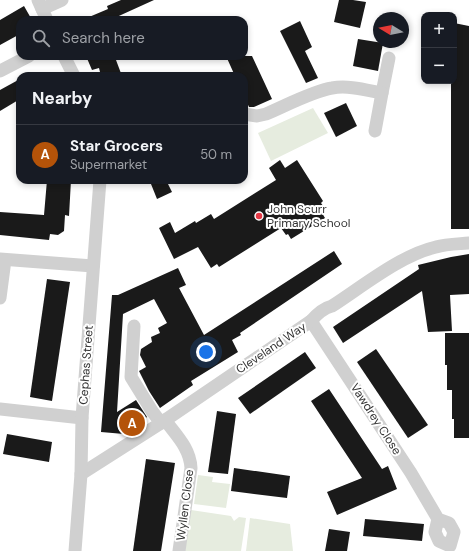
<!DOCTYPE html>
<html lang="en">
<head>
<meta charset="utf-8">
<style>
	:root { --surface:#171b24; --page:#20242c; --text:#f1f3f6; --muted:#9ea1a6; --line:#363941; --accent:#b45309 }
	body { margin:0; font-family:"DM Sans",sans-serif; background:var(--page); color:var(--text) }
	.controls { position:absolute; right:12px; top:12px; display:grid; overflow:hidden; border-radius:8px; box-shadow:0 2px 6px #0003 }
	.controls button { width:36px; height:36px; display:grid; place-items:center; padding:0; border:0; border-bottom:1px solid var(--line); background:var(--surface); color:var(--text); font:20px sans-serif }
	.compass { position:absolute; left:373px; top:12px; width:36px; height:36px; border-radius:50%; background:var(--surface); box-shadow:0 2px 6px #0003; rotate:280deg }
	.you { position:absolute; left:206px; top:352px; width:14px; height:14px; margin:-10px; border:3px solid #fff; border-radius:50%; background:#1a73e8; box-shadow:0 0 0 6px #1a73e833 }
	.badge { display:grid; place-items:center; width:26px; height:26px; border-radius:50%; background:var(--accent); color:#fff; font-size:13px; font-weight:700 }
	.pin { position:absolute; translate:-50% -50%; border:2px solid #fff; box-shadow:0 1px 4px #0006 }
	.list { margin:0; padding:0; list-style:none }
	h2 { display:flex; justify-content:space-between; align-items:center; height:52px; margin:0; padding:0 16px; font-size:17px }
	h2 small { font-size:13px; font-weight:400; color:var(--muted) }
	.list li { display:grid; grid-template-columns:26px 1fr auto; gap:12px; align-items:center; box-sizing:border-box; height:60px; padding:0 16px; border-top:1px solid var(--line) }
	.list b { display:block; font-size:15px; white-space:nowrap }
	.list p { margin:0; font-size:13px; white-space:nowrap; color:var(--muted) }
	.list em { font-size:13px; font-style:normal; color:var(--muted) }
	.icon { flex:none; width:22px; height:22px; fill:none; stroke:currentColor; stroke-width:2; stroke-linecap:round; stroke-linejoin:round }
	.map { position:relative; flex:none; width:469px; height:551px; overflow:hidden }
	.search { position:absolute; background:var(--surface); box-shadow:0 2px 6px #0003; left:16px; top:16px; width:232px; height:44px; display:flex; align-items:center; gap:10px; box-sizing:border-box; padding:0 14px; border-radius:12px; color:var(--muted); font-size:15px }
	.panel { position:absolute; background:var(--surface); box-shadow:0 2px 6px #0003; left:16px; top:72px; width:232px; height:112px; border-radius:12px }
	.map>svg:first-child { display:block }
</style>
</head>
<body>
<div class="map">
<svg width="469" height="551" viewBox="0 0 469 551">
	<rect width="100%" height="100%" fill="#fff"/>
	<g fill="#e6ecdf">
		<path d="M313 108 328 133 271 161 258 133Z"/>
		<path d="M198 475 213 477 212 482 230 484 226 508 194 504Z"/>
		<path d="M191 510 231 516 234 521 239 517 246 518 241 551H185Z"/>
		<path d="M250 518 290 524 293 551H246Z"/>
	</g>
	<g fill="#1a1a1a">
		<path d="M121 0H154L110 20H82L108 9 107 6Z"/>
		<path d="M339 0H353L366 2 360 28 334 22Z"/>
		<path d="M24 6 32 20H20V34L0 45V20Z"/>
		<path d="M300 21 312 47 305 51 318 78 306 83 280 31Z"/>
		<path d="M454 23 469 26V229H451V81H454Z"/>
		<path d="M358 39 383 43 378 71 353 66Z"/>
		<path d="M86 56H125L116 60 122 76H101L99 68 92 70Z"/>
		<path d="M226 56H252L272 99 254 107H249L244 96V76H235Z"/>
		<path d="M20 79V99L0 111V90Z"/>
		<path d="M346 103 357 126 336 137 324 113Z"/>
		<path d="M280 160 285 168 297 160 323 201 321 203 326 210 322 213 325 218 291 239 288 234 286 235 281 228 219 267 217 264 211 268 198 247 174 259 159 228 170 222 175 233 195 221 196 223 211 214 214 219 276 180 269 168Z"/>
		<path d="M47 180H71L69 216 65 215 64 231 58 235 50 234 49 240 0 235V212L44 215Z"/>
		<path d="M160 180H166L172 192 157 199 151 184Z"/>
		<path d="M334 251 342 264 240 333 241 335 232 340 238 352 191 381 193 385 160 408 149 391 139 371 146 367 140 355 141 349 152 342 151 337 160 333 158 328 167 323 154 299 123 314 117 412 136 400 147 417 124 434 101 432 112 295H118L178 268 186 285 179 288 204 335Z"/>
		<path d="M469 254V294L450 295 452 331 428 332 422 291 343 343 333 327 419 269 418 265 451 257Z"/>
		<path d="M47 279 70 282 52 401 30 397Z"/>
		<path d="M445 333H469V438H454V419H452V390H447V365H445Z"/>
		<path d="M376 349 428 425 408 438 357 362Z"/>
		<path d="M305 352 316 368 250 414 238 398Z"/>
		<path d="M329 389 382 469 388 466 397 489 337 515 327 492 362 478 311 401Z"/>
		<path d="M217 411 236 414 228 474 208 472Z"/>
		<path d="M7 434 52 442 49 462 3 454Z"/>
		<path d="M146 459 175 463 161 551H133Z"/>
		<path d="M234 468 290 476 287 498 231 491Z"/>
		<path d="M365 519 424 524 422 541 363 536Z"/>
		<path d="M329 529 350 532 347 551H325Z"/>
	</g>
	<g fill="none" stroke-linecap="round" stroke-linejoin="round">
		<g stroke="#d0d0d0" stroke-width="13">
			<path d="M38 0 47 20"/>
			<path d="M42 9 62 0"/>
			<path d="M64 56 74 76"/>
			<path d="M0 71 29 56"/>
			<path d="M382 93 389 58"/>
			<path d="M244 114 257 116 266 114C285 106 313 91 332 88 348 85 366 90 382 93L375 131"/>
			<path d="M0 259 93 266"/>
			<path d="M0 298 5 260"/>
			<path d="M311 321 411 473 438 519 449 523 454 532 450 546 439 541 435 532 438 519"/>
			<path d="M134 326 131 377 152 411 161 423"/>
			<path d="M0 409 82 418"/>
			<path d="M165 420C176 435 190 448 191 468L179 551"/>
			<path d="M81 474 161 423 311 321C317 314 324 308 332 306 363 286 401 255 436 247 446 244 458 244 469 243"/>
			<path d="M75 551 81 474 82 418 100 180"/>
		</g>
	</g>
	<circle fill="#e63946" stroke="#fff" stroke-width="1.5" cx="259" cy="216" r="4"/>
	<g text-anchor="middle" dominant-baseline="central" stroke-width="4" stroke-linejoin="round" paint-order="stroke">
		<g font-size="12" fill="#333" stroke="#fff" text-anchor="start">
			<text x="267" y="209">John Scurr<tspan x="267" dy="14">Primary School</tspan></text>
		</g>
		<g font-size="12" fill="#333" stroke="#fff">
			<text transform="translate(271 348) rotate(-34)">Cleveland Way</text>
			<text transform="translate(86 365) rotate(-86)">Cephas Street</text>
			<text transform="translate(376 419) rotate(57)">Vawdrey Close</text>
			<text transform="translate(185 505) rotate(-83)">Wyllen Close</text>
		</g>
	</g>
</svg>
<div class="controls">
<button>+</button>
<button>−</button>
</div>
<svg class="compass" viewBox="-18 -18 36 36"><path d="M0-13l5 13h-10z" fill="#e53935"/><path d="M0 13l5-13h-10z" fill="#9ea1a6"/></svg>
<div class="you"></div>
<div class="pin badge" style="left:132px;top:423px">A</div>
<div class="search"><svg class="icon" aria-label="search" viewBox="0 0 24 24"><circle cx="10" cy="10" r="6"/><path d="M15 15l6 6"/></svg>Search here</div>
<section class="panel">
<h2>Nearby<small></small></h2>
<ul class="list">
<li><span class="badge">A</span><div><b>Star Grocers</b><p>Supermarket</p></div><em>50 m</em></li>
</ul>
</section>
</div>
</body>
</html>
